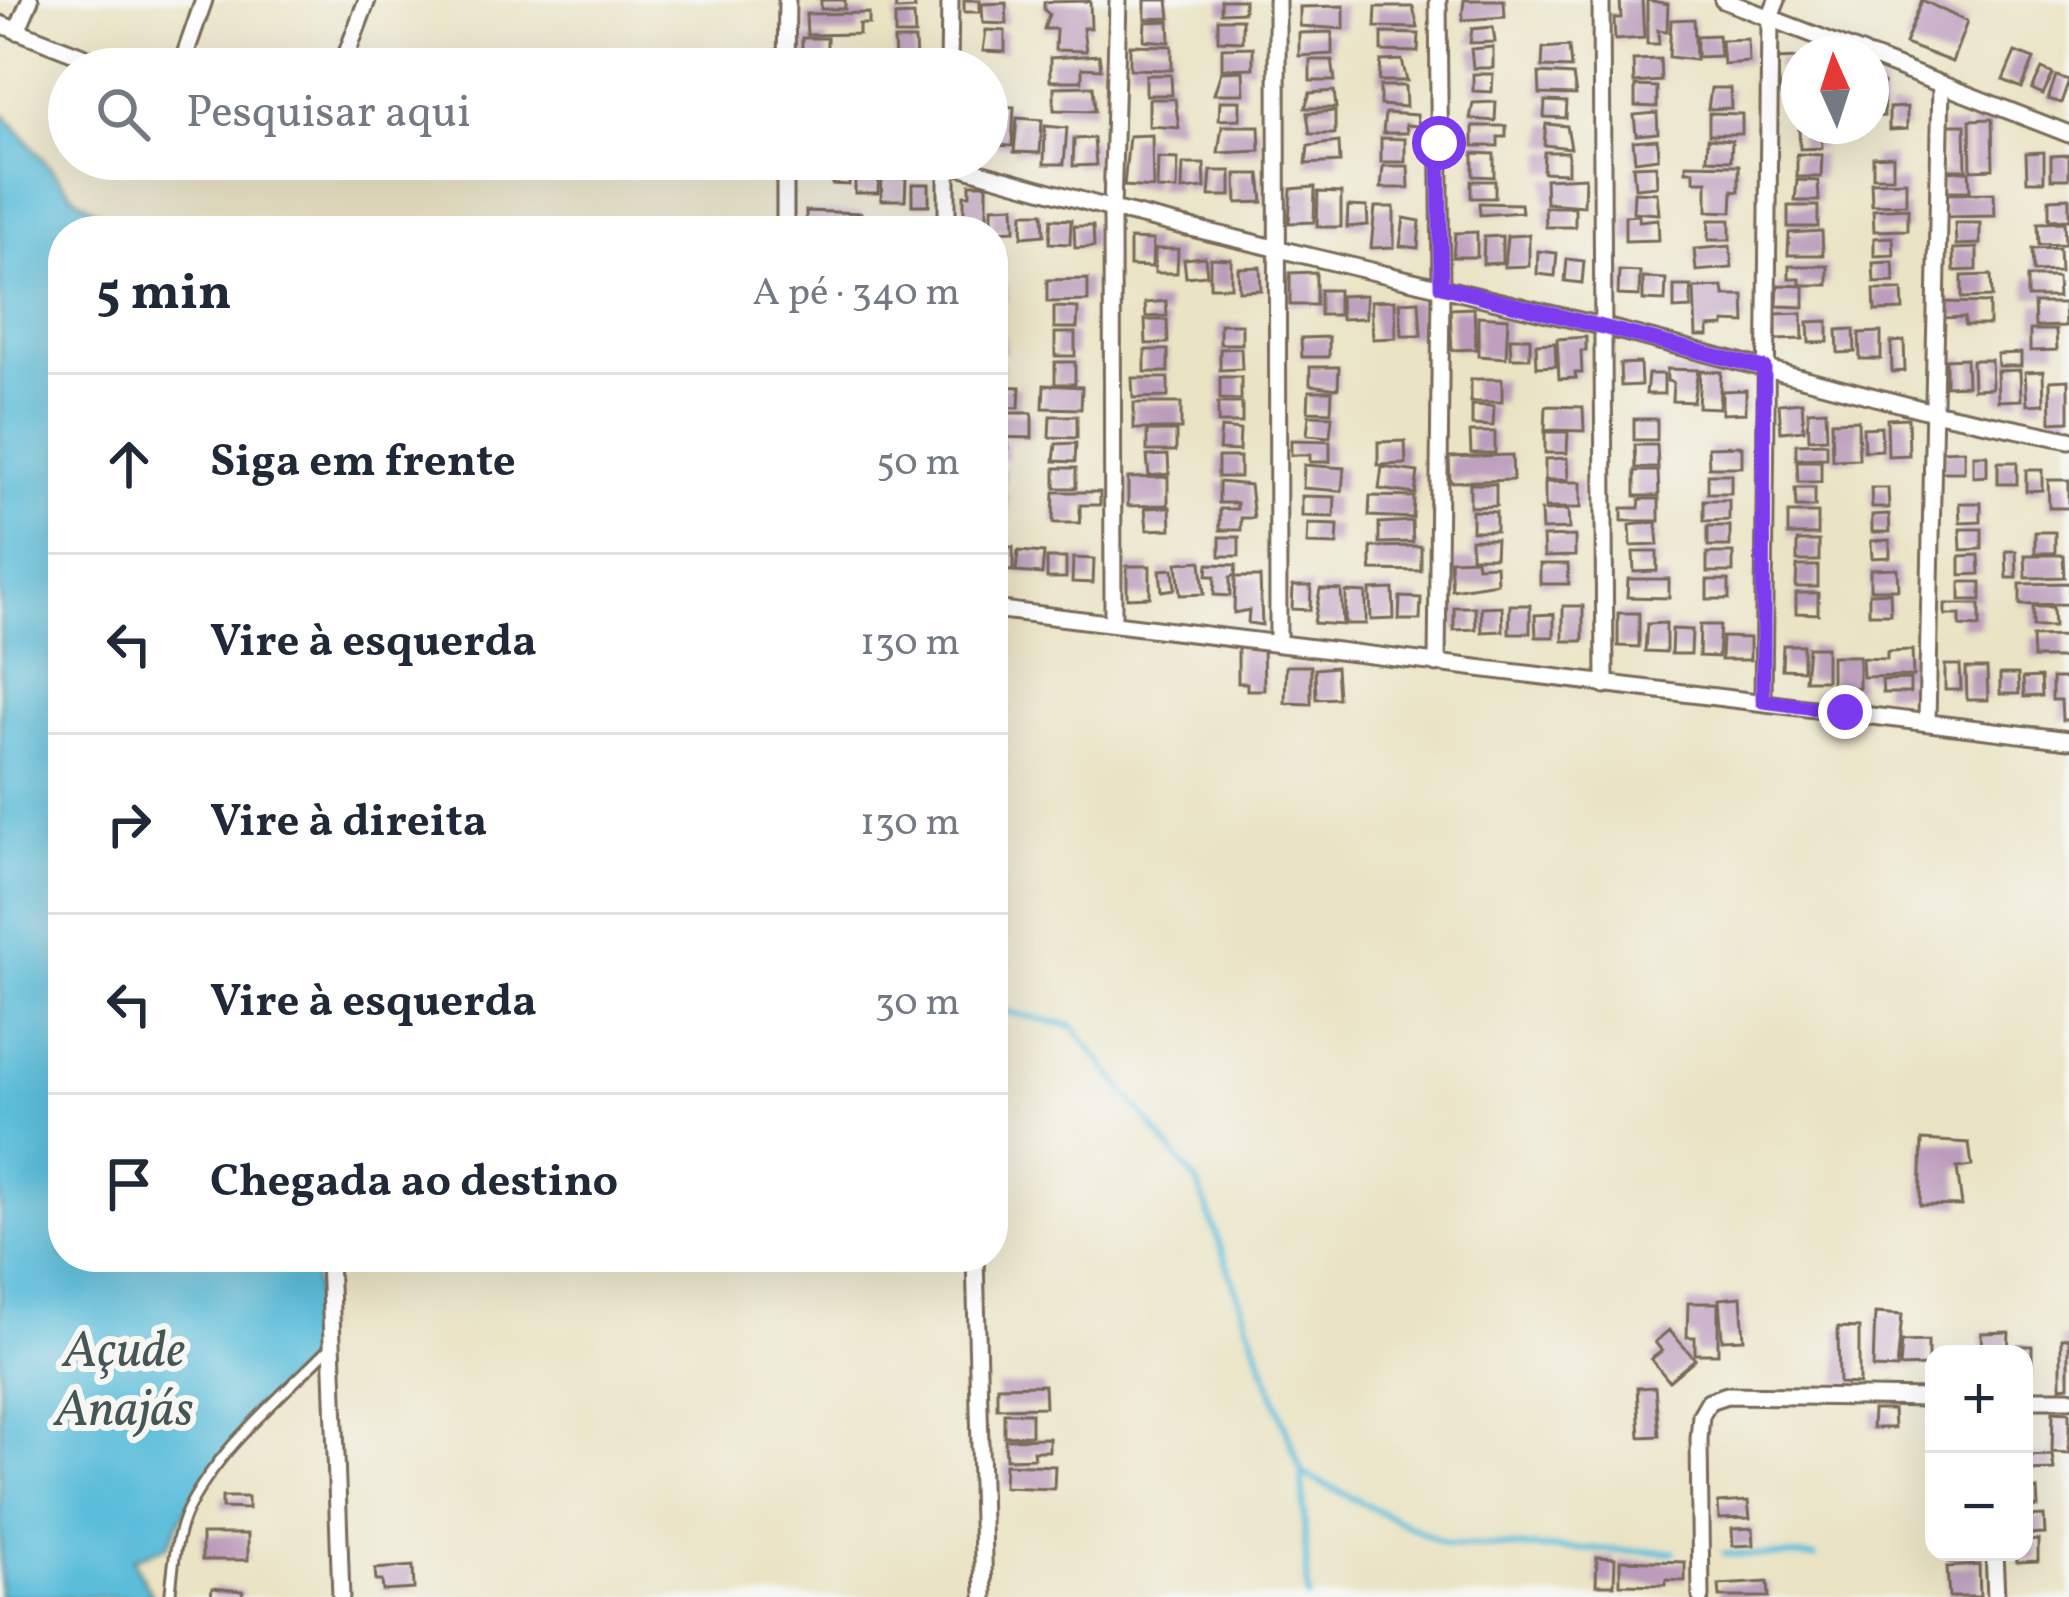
<!DOCTYPE html>
<html lang="pt">
<head>
<meta charset="utf-8">
<style>
	:root { --surface:#fff; --page:#f2f2f3; --text:#1f2937; --muted:#747a83; --line:#e0e1e3 }
	body { margin:0; font-family:Vollkorn,serif; background:var(--page); color:var(--text) }
	.controls { position:absolute; right:36px; bottom:36px; display:grid; overflow:hidden; border-radius:24px; box-shadow:0 12px 48px #0002 }
	.controls button { width:108px; height:108px; display:grid; place-items:center; padding:0; border:0; border-bottom:3px solid var(--line); background:var(--surface); color:var(--text); font:60px sans-serif }
	.compass { position:absolute; left:1781px; top:36px; width:108px; height:108px; border-radius:50%; background:var(--surface); box-shadow:0 12px 48px #0002; rotate:357deg }
	.stop { position:absolute; width:36px; height:36px; margin:-27px; border:9px solid #7c3aed; border-radius:50%; background:#fff }
	.stop.end { background:#7c3aed; border-color:#fff; box-shadow:0 3px 12px #0008 }
	.list { margin:0; padding:0; list-style:none }
	h2 { display:flex; justify-content:space-between; align-items:center; height:156px; margin:0; padding:0 48px; font-size:51px }
	h2 small { font-size:39px; font-weight:400; color:var(--muted) }
	.list li { display:grid; grid-template-columns:78px 1fr auto; gap:36px; align-items:center; box-sizing:border-box; height:180px; padding:0 48px; border-top:3px solid var(--line) }
	.list b { display:block; font-size:45px; white-space:nowrap }
	.list em { font-size:39px; font-style:normal; color:var(--muted) }
	.icon { flex:none; width:66px; height:66px; fill:none; stroke:currentColor; stroke-width:2; stroke-linecap:round; stroke-linejoin:round }
	.map { position:relative; flex:none; width:2069px; height:1597px; overflow:hidden }
	.search { position:absolute; background:var(--surface); box-shadow:0 12px 48px #0002; left:48px; top:48px; width:960px; height:132px; display:flex; align-items:center; gap:30px; box-sizing:border-box; padding:0 42px; border-radius:66px; color:var(--muted); font-size:45px }
	.panel { position:absolute; background:var(--surface); box-shadow:0 12px 48px #0002; left:48px; top:216px; width:960px; height:1056px; border-radius:48px }
	.map>svg:first-child { display:block }
</style>
</head>
<body>
<div class="map">
<svg width="2069" height="1597" viewBox="0 0 2069 1597">
	<rect width="100%" height="100%" fill="#f6f6f2"/>
	<filter id="ink" filterUnits="userSpaceOnUse"><feTurbulence type="fractalNoise" baseFrequency=".00833" numOctaves="2"/><feDisplacementMap in="SourceGraphic" scale="24" xChannelSelector="R" yChannelSelector="G"/><feConvolveMatrix kernelMatrix="1 2 1 2 8 2 1 2 1" color-interpolation-filters="sRGB"/></filter>
	<filter id="wash" filterUnits="userSpaceOnUse"><feTurbulence type="fractalNoise" baseFrequency=".004" numOctaves="4" result="noise"/><feDisplacementMap in="SourceGraphic" scale="48" xChannelSelector="R" yChannelSelector="G"/><feGaussianBlur stdDeviation="2.7" result="paint"/><feColorMatrix in="noise" values="0 0 0 0 0 0 0 0 0 0 0 0 0 0 0 0 0 1.4 0 .05"/><feComposite in="paint" operator="in"/></filter>
	<g filter="url(#wash)">
		<rect width="100%" height="100%" fill="#eae3c4"/>
		<path fill="#5cbdda" stroke="#4c747c" stroke-width="3" d="M0 115 6 116 75 197 127 231H63V1257H312L320 1330 301 1373 258 1414 186 1509 167 1546 133 1559 152 1597H0Z"/>
		<g fill="none" stroke-linecap="round" stroke-linejoin="round">
			<g stroke="#5cbdda" stroke-width="6">
				<path d="M993 1009 1073 1026 1198 1184 1302 1473 1447 1545 1673 1552"/>
				<path d="M1302 1475 1308 1597"/>
				<path d="M1724 1554 1814 1557"/>
			</g>
		</g>
		<g id="blocks">
			<g fill="#bc9bbc">
				<rect x="821" y="0" width="24" height="9"/>
				<path d="M895 0H914L915 9 896 10Z"/>
				<rect x="964" y="0" width="16" height="12"/>
				<path d="M1145 0H1168L1170 18 1145 19Z"/>
				<path d="M1221 0H1244V12L1221 13Z"/>
				<path d="M1464 0H1504L1505 17 1462 20Z"/>
				<path d="M1620 0H1642L1644 38 1615 40 1614 18H1621Z"/>
				<path d="M1647 0 1668 4 1667 31 1658 30 1659 44H1647Z"/>
				<path d="M1922 0 1967 22 1952 62 1905 44Z"/>
				<path d="M1090 1 1091 28H1083L1086 51 1055 50 1056 29H1044L1049 14 1044 10V2Z"/>
				<path d="M1006 3 1007 24 983 23 982 4Z"/>
				<path d="M1344 6V29L1300 26V7Z"/>
				<path d="M1376 7H1413L1418 28 1375 27Z"/>
				<path d="M869 13V24H859V34L807 35 806 14Z"/>
				<path d="M914 15 915 35H895V16Z"/>
				<path d="M1218 19H1242V41L1218 40Z"/>
				<path d="M1694 19 1696 60 1669 57 1671 20Z"/>
				<path d="M1169 21 1170 42 1144 40 1145 22Z"/>
				<path d="M1493 27 1495 42 1470 43 1472 29Z"/>
				<path d="M986 30 1005 31V52L983 51Z"/>
				<path d="M1332 32V54L1299 56V33Z"/>
				<path d="M1382 33 1419 34 1418 52 1382 51Z"/>
				<path d="M1718 35 1720 56 1697 57V36Z"/>
				<rect x="802" y="38" width="25" height="23"/>
				<path d="M1748 39 1749 62 1723 64 1721 40Z"/>
				<path d="M894 40H915L916 62H895Z"/>
				<path d="M1130 45 1172 46V70L1130 69Z"/>
				<path d="M1569 46 1571 68 1542 67 1543 48Z"/>
				<path d="M1253 47V68L1222 69V48Z"/>
				<path d="M1493 47V68H1473L1471 49Z"/>
				<path d="M2015 52 2034 59 2022 88 2003 80Z"/>
				<path d="M1099 55 1101 69 1082 68V81H1050V58Z"/>
				<path d="M1799 58V88L1780 90 1776 59Z"/>
				<path d="M1660 59 1661 81 1634 83 1633 60Z"/>
				<path d="M1310 60H1332L1335 81H1310Z"/>
				<path d="M1402 60 1407 81H1379L1381 61Z"/>
				<path d="M2042 69 2053 74 2043 94 2032 89Z"/>
				<path d="M1243 71 1244 94H1214L1221 72Z"/>
				<path d="M1539 73 1573 75 1576 95 1540 94Z"/>
				<path d="M1473 74H1493L1492 92 1473 91Z"/>
				<path d="M1146 75H1171L1172 95H1146Z"/>
				<path d="M2056 76 2069 80 2061 103 2048 99Z"/>
				<path d="M1871 83H1883L1884 116 1871 117Z"/>
				<path d="M1093 86 1095 111 1054 110V87Z"/>
				<path d="M1380 86H1405L1406 107 1380 105Z"/>
				<path d="M1635 86 1657 87V107L1635 106Z"/>
				<path d="M1711 88H1730L1731 108 1708 109Z"/>
				<path d="M1334 91 1336 108H1305L1310 93Z"/>
				<path d="M1149 99H1175L1179 128 1149 126Z"/>
				<path d="M1220 101H1240V119L1219 120Z"/>
				<path d="M1545 101 1567 102 1566 118 1544 117Z"/>
				<path d="M1496 102 1495 121 1470 119 1473 103Z"/>
				<path d="M991 106 1014 107 1012 146 992 145Z"/>
				<path d="M1907 107V129L1889 130V108Z"/>
				<path d="M1335 111V134H1310L1307 113Z"/>
				<path d="M1385 113 1417 115 1419 126 1406 125 1407 133H1383Z"/>
				<path d="M1657 113 1658 133 1636 135 1634 115Z"/>
				<path d="M1709 113 1742 114V134H1709Z"/>
				<path d="M1017 118 1042 120 1040 153 1014 152Z"/>
				<path d="M1992 119 1993 169 1971 170 1970 120Z"/>
				<path d="M1546 124 1567 126 1571 148 1544 145Z"/>
				<path d="M1943 125H1965L1966 170H1944Z"/>
				<path d="M1045 126 1067 128 1064 164H1044Z"/>
				<path d="M1222 126H1259L1260 151 1218 153Z"/>
				<path d="M1473 126H1506V137H1498V146H1473Z"/>
				<path d="M1821 129 1822 148 1800 149 1799 130Z"/>
				<path d="M1152 135 1153 188 1124 186 1129 136Z"/>
				<path d="M1094 138 1096 165 1073 166 1074 139Z"/>
				<path d="M1381 138 1405 139V162H1381Z"/>
				<path d="M1708 138 1732 140 1731 160 1707 159Z"/>
				<path d="M1657 139 1658 158 1635 161 1633 141Z"/>
				<path d="M1339 142 1340 162 1306 164 1308 146Z"/>
				<path d="M1544 152H1568V173L1543 172Z"/>
				<path d="M2044 152V181H2027L2026 153Z"/>
				<path d="M1473 153 1494 154V177L1473 176Z"/>
				<path d="M1797 154 1822 155 1821 177H1797Z"/>
				<path d="M2069 155V179H2051V156Z"/>
				<path d="M1893 156V177H1873V157Z"/>
				<path d="M1158 158 1178 159 1177 190 1157 189Z"/>
				<path d="M805 159H823L822 180 804 179Z"/>
				<path d="M1183 164H1204L1205 188 1182 190Z"/>
				<path d="M1686 164 1739 165V191L1733 190 1732 212 1707 211V181H1694V171H1686Z"/>
				<path d="M1656 165 1657 186 1635 188 1633 166Z"/>
				<path d="M832 166H849V185L832 184Z"/>
				<path d="M1383 166H1408L1409 188H1381Z"/>
				<path d="M1211 171H1231V196H1209Z"/>
				<path d="M1969 171 1970 191H1942L1941 172Z"/>
				<path d="M855 172H879L878 193H855Z"/>
				<path d="M1236 174H1260L1263 202 1237 203Z"/>
				<path d="M882 177 906 178 905 200H881Z"/>
				<path d="M1585 177 1584 206 1546 203 1545 179Z"/>
				<path d="M1797 180 1818 181 1819 201H1795Z"/>
				<rect x="1471" y="181" width="24" height="17"/>
				<path d="M1906 181V204L1872 205 1871 182Z"/>
				<rect x="912" y="184" width="17" height="21"/>
				<path d="M970 184H987V229H964V195H970Z"/>
				<path d="M1315 187 1314 222 1289 223 1291 189Z"/>
				<path d="M1318 192 1341 193V227H1317Z"/>
				<path d="M1634 192 1657 193 1659 214 1633 212Z"/>
				<path d="M1994 193 1995 216 1943 217V194Z"/>
				<path d="M2069 198V219L2049 220V199Z"/>
				<path d="M1479 203 1521 204 1522 212 1480 215Z"/>
				<path d="M1014 206 1015 230 992 231V207Z"/>
				<path d="M1348 206 1367 207 1368 225 1347 227Z"/>
				<rect x="1788" y="206" width="30" height="21"/>
				<path d="M1375 207H1394V247L1371 248Z"/>
				<path d="M1545 207H1575V227H1546Z"/>
				<path d="M1908 208V230L1874 231 1873 210Z"/>
				<path d="M806 211 861 213V231L806 230Z"/>
				<path d="M1023 213H1043L1044 235 1022 237Z"/>
				<path d="M1639 215V221L1658 219 1659 240 1625 241V216Z"/>
				<path d="M1404 218 1420 221 1418 248 1400 246Z"/>
				<path d="M1051 219 1071 220 1070 244 1049 243Z"/>
				<path d="M1709 220H1730V240H1708Z"/>
				<path d="M2064 222 2065 244 2039 245 2038 223Z"/>
				<path d="M1955 223H1980V244L1956 245Z"/>
				<path d="M1074 226H1093L1094 247 1075 248Z"/>
				<path d="M1822 231 1823 255H1788L1789 233Z"/>
				<path d="M1477 232V257H1453L1455 233Z"/>
				<path d="M1529 235V266L1504 267 1507 236Z"/>
				<path d="M1502 236V263L1483 264 1484 237Z"/>
				<path d="M1893 237 1894 255 1874 256V238Z"/>
				<path d="M1130 239 1153 240 1152 267 1130 266Z"/>
				<path d="M1730 246 1732 268 1696 271 1694 249Z"/>
				<path d="M1977 248V270L1954 271 1953 249Z"/>
				<path d="M2059 248 2060 271 2033 272 2032 249Z"/>
				<path d="M1155 249H1178L1177 273H1155Z"/>
				<path d="M1538 251 1557 253 1555 276 1537 274Z"/>
				<path d="M993 252H1005L1004 273H993Z"/>
				<path d="M1205 257 1207 275 1186 277 1184 259Z"/>
				<path d="M1210 258 1231 259V287H1210Z"/>
				<path d="M1567 259 1584 261 1582 283 1565 281Z"/>
				<path d="M1893 262 1894 282 1874 283 1873 263Z"/>
				<path d="M1789 266H1828V285H1800V279H1789Z"/>
				<path d="M1260 267 1261 290 1239 291 1238 268Z"/>
				<path d="M1619 271 1640 272 1639 296 1618 295Z"/>
				<path d="M1316 272V305H1290V273Z"/>
				<path d="M1991 275 1992 297 1962 298V276Z"/>
				<path d="M2027 277H2057L2058 297H2027Z"/>
				<path d="M1643 278 1666 279 1665 301 1643 300Z"/>
				<path d="M1088 279V301L1047 302V280Z"/>
				<rect x="993" y="285" width="14" height="16"/>
				<path d="M1778 285 1804 286V307L1777 306Z"/>
				<path d="M1674 286H1691V308L1674 309Z"/>
				<path d="M1723 287 1724 296H1744L1745 323 1724 322V326L1708 327V336H1696L1694 288Z"/>
				<rect x="1320" y="290" width="18" height="25"/>
				<path d="M1874 290H1902L1903 310 1875 311Z"/>
				<path d="M1366 295V318L1341 319 1340 296Z"/>
				<path d="M1395 300 1396 338 1373 339 1371 301Z"/>
				<path d="M1166 301 1167 316 1146 317 1145 303Z"/>
				<path d="M1419 301 1421 336H1402L1400 302Z"/>
				<path d="M1943 302 1989 303V325H1965V317L1943 318Z"/>
				<path d="M2034 303H2064L2065 326 2035 327Z"/>
				<path d="M993 307 1003 308 1002 328H993Z"/>
				<path d="M1054 307 1078 308 1077 328H1054Z"/>
				<path d="M1474 308 1476 349 1452 350 1450 309Z"/>
				<path d="M1802 313 1803 339 1776 340V314Z"/>
				<path d="M1478 316 1508 318 1506 358 1478 356Z"/>
				<path d="M1145 320H1167L1168 343 1146 344Z"/>
				<path d="M1828 321V342L1809 343 1808 322Z"/>
				<rect x="1220" y="324" width="22" height="20"/>
				<path d="M1854 329 1855 352 1838 353 1837 330Z"/>
				<path d="M2030 330H2056L2057 350 2030 351Z"/>
				<path d="M1881 332V359H1860L1859 333Z"/>
				<rect x="993" y="333" width="12" height="20"/>
				<rect x="1055" y="333" width="20" height="23"/>
				<path d="M1329 337V357H1302L1301 338Z"/>
				<path d="M1586 337V351H1581L1582 373H1575L1576 378 1559 379 1557 339Z"/>
				<path d="M1510 338H1530V358H1511Z"/>
				<path d="M1904 341 1905 371 1892 372 1891 342Z"/>
				<path d="M1555 343 1556 366 1537 367 1536 344Z"/>
				<path d="M1241 348 1242 369 1220 370V349Z"/>
				<rect x="1145" y="350" width="23" height="22"/>
				<path d="M2021 353V366H1998L1997 354Z"/>
				<path d="M1966 358 1967 385 1946 386V359Z"/>
				<path d="M1972 360H1991L1992 388 1973 389Z"/>
				<path d="M993 361H1003L1002 380 993 379Z"/>
				<rect x="1055" y="362" width="20" height="22"/>
				<path d="M1640 363 1641 385 1621 386 1620 364Z"/>
				<path d="M1310 367H1339L1338 389 1310 385Z"/>
				<path d="M1667 369 1698 370 1693 402 1672 401 1673 382 1667 381Z"/>
				<path d="M2020 370 2021 400 1998 401 1997 371Z"/>
				<path d="M1700 371 1721 372 1719 408 1698 407Z"/>
				<path d="M2043 371 2044 404 2027 405 2025 372Z"/>
				<path d="M1648 374H1664V394H1646Z"/>
				<path d="M1220 377H1241V400L1220 399Z"/>
				<path d="M1132 378H1168V397L1133 398Z"/>
				<rect x="1471" y="379" width="31" height="23"/>
				<path d="M2069 380V421L2051 422 2050 381Z"/>
				<path d="M1044 385 1082 387 1081 409 1043 408Z"/>
				<path d="M993 386 1020 387 1019 408 993 407Z"/>
				<path d="M1746 390V413L1722 414V391Z"/>
				<path d="M1309 391H1332L1331 412 1308 411Z"/>
				<path d="M1802 402 1804 430 1781 432 1779 404Z"/>
				<rect x="1134" y="403" width="47" height="26"/>
				<rect x="1218" y="403" width="24" height="20"/>
				<path d="M1472 405 1494 406 1493 426 1472 425Z"/>
				<path d="M1546 406 1583 407 1584 431 1545 430Z"/>
				<path d="M1826 410 1827 438 1809 439 1808 411Z"/>
				<path d="M993 413H1032V438L993 437Z"/>
				<path d="M1309 415 1332 416 1330 437 1307 435Z"/>
				<path d="M1050 416H1077V438L1049 437Z"/>
				<path d="M1908 418 1909 455 1888 456 1887 419Z"/>
				<rect x="1634" y="419" width="23" height="21"/>
				<path d="M1858 420 1859 459 1833 460 1832 421Z"/>
				<path d="M1881 427 1882 450 1864 451 1863 428Z"/>
				<path d="M1221 428 1240 430 1239 451 1219 450Z"/>
				<rect x="1147" y="431" width="29" height="20"/>
				<path d="M1470 432H1495V453H1471Z"/>
				<path d="M1545 432H1568L1567 453H1545Z"/>
				<path d="M1291 440 1330 441V462H1310V455H1291Z"/>
				<path d="M993 441 1008 442 1007 460 993 459Z"/>
				<path d="M1405 441 1406 464 1378 465V442Z"/>
				<path d="M1076 443 1075 462 1054 461 1056 444Z"/>
				<path d="M1827 443V458L1796 459V444Z"/>
				<path d="M1635 445H1657L1658 468H1636Z"/>
				<path d="M1742 446V467H1709L1708 447Z"/>
				<path d="M1964 450V472H1941V451Z"/>
				<path d="M1168 455 1169 474 1149 476 1147 456Z"/>
				<path d="M1512 455 1513 480 1450 482 1449 457Z"/>
				<path d="M1973 455H1987V476L1973 477Z"/>
				<rect x="1218" y="457" width="22" height="20"/>
				<path d="M1567 458 1568 480H1545V459Z"/>
				<path d="M1797 461H1821V482H1798Z"/>
				<rect x="1998" y="462" width="19" height="22"/>
				<path d="M1304 465 1344 468 1342 491 1303 488Z"/>
				<path d="M1382 467 1418 472 1415 494 1379 489Z"/>
				<path d="M993 468H1006L1005 488 993 487Z"/>
				<rect x="1055" y="468" width="21" height="20"/>
				<path d="M2026 470H2042V490L2026 491Z"/>
				<path d="M1635 471H1658L1659 496H1635Z"/>
				<rect x="1708" y="474" width="23" height="19"/>
				<path d="M1168 477V505L1128 506V478Z"/>
				<path d="M2048 480H2069V508H2049Z"/>
				<path d="M1219 482 1250 485 1254 518H1241V530H1220V509H1237V503H1219Z"/>
				<rect x="1545" y="482" width="36" height="26"/>
				<path d="M1470 484H1496V506L1470 507Z"/>
				<path d="M1795 488H1815V507H1796Z"/>
				<path d="M1871 488H1888L1889 508H1872Z"/>
				<path d="M1054 492H1100V505H1080V523H1053Z"/>
				<path d="M993 493 1009 494 1007 515H993Z"/>
				<path d="M1302 496 1335 497 1334 517 1302 516Z"/>
				<path d="M1370 496 1414 497 1413 518 1369 516Z"/>
				<path d="M1640 499H1659V521H1622V508H1639Z"/>
				<path d="M1704 500H1729V520L1704 521Z"/>
				<path d="M1959 503H1981V522L1960 523Z"/>
				<path d="M1166 507H1170L1171 529 1147 530 1145 508Z"/>
				<path d="M1568 510 1569 529 1542 530 1541 511Z"/>
				<path d="M1472 511 1496 512V531H1472Z"/>
				<rect x="1788" y="513" width="30" height="22"/>
				<path d="M1889 514 1890 532H1872V515Z"/>
				<path d="M1412 521 1413 542 1379 543V523Z"/>
				<path d="M1656 522 1658 545 1631 546 1630 525Z"/>
				<path d="M1308 524 1338 525 1337 545 1307 544Z"/>
				<rect x="1708" y="526" width="22" height="20"/>
				<path d="M1960 529H1982V549L1961 550Z"/>
				<rect x="2035" y="532" width="20" height="21"/>
				<path d="M1575 536V556L1544 557 1543 537Z"/>
				<rect x="1220" y="537" width="19" height="19"/>
				<path d="M1471 539H1496L1495 557H1471Z"/>
				<path d="M1890 540V557L1872 558 1871 541Z"/>
				<rect x="1797" y="541" width="22" height="20"/>
				<path d="M1421 546V571L1371 570V547Z"/>
				<path d="M993 547H1013V571L993 570Z"/>
				<path d="M1018 551 1044 553 1042 574 1016 572Z"/>
				<path d="M2006 551H2016L2017 578H2007Z"/>
				<path d="M1633 552H1657V571L1634 572Z"/>
				<rect x="1707" y="553" width="26" height="19"/>
				<path d="M1979 555 1980 574 1960 575V556Z"/>
				<path d="M2025 555H2063L2064 577 2026 578Z"/>
				<rect x="1047" y="558" width="19" height="20"/>
				<path d="M1073 558 1094 559 1093 583 1072 582Z"/>
				<path d="M1476 559 1477 566 1496 565 1497 583 1452 590 1450 560Z"/>
				<path d="M1201 561 1204 594 1180 595 1177 563Z"/>
				<path d="M1208 564 1236 565 1235 575 1230 577V596L1214 595 1215 576H1207Z"/>
				<path d="M1540 564H1568L1569 584H1540Z"/>
				<path d="M1127 566H1150V597L1127 598Z"/>
				<path d="M1797 566H1818V587H1796Z"/>
				<path d="M1897 568 1898 589H1870V569Z"/>
				<path d="M1173 569 1175 589 1162 591 1160 570Z"/>
				<path d="M1235 577H1260L1262 625 1248 623 1249 610 1234 613Z"/>
				<path d="M1628 579H1669V598L1627 597Z"/>
				<rect x="1707" y="580" width="22" height="19"/>
				<rect x="1960" y="582" width="21" height="18"/>
				<path d="M2069 583V604L2020 605V584Z"/>
				<path d="M1293 586H1311L1310 610 1292 609Z"/>
				<path d="M1320 589 1341 590 1343 625 1314 623Z"/>
				<path d="M1393 589 1394 619 1371 620 1370 590Z"/>
				<path d="M1346 592 1366 593V624H1345Z"/>
				<path d="M1890 592 1891 614H1869V593Z"/>
				<path d="M1796 593H1818V614L1796 613Z"/>
				<path d="M1400 597 1421 598 1420 620H1399Z"/>
				<path d="M1945 604H1980V627L1960 626V615H1945Z"/>
				<path d="M1510 605H1530V633H1509Z"/>
				<path d="M1502 606 1503 631 1482 632 1481 607Z"/>
				<rect x="1563" y="606" width="20" height="35"/>
				<path d="M1454 607H1475L1476 629 1454 630Z"/>
				<path d="M2033 607H2053L2054 627H2033Z"/>
				<path d="M1618 613H1639V647L1618 646Z"/>
				<path d="M1554 614V637H1536L1535 615Z"/>
				<path d="M1666 623V652L1645 651 1647 624Z"/>
				<path d="M1700 625H1720L1718 657 1699 656Z"/>
				<path d="M1672 629 1692 630 1691 654H1671Z"/>
				<path d="M2065 636V658H2033L2032 637Z"/>
				<path d="M1722 637 1750 638V660H1721Z"/>
				<path d="M1783 645H1803V670L1782 669Z"/>
				<path d="M1238 647H1263L1264 690H1247V683H1238Z"/>
				<path d="M1808 647H1826V680H1805Z"/>
				<path d="M1912 650 1913 676 1863 677 1862 658 1887 659V651Z"/>
				<rect x="1831" y="656" width="28" height="32"/>
				<path d="M1945 665H1960L1961 690H1945Z"/>
				<path d="M1286 666H1311V704L1285 703Z"/>
				<path d="M1336 667 1338 698 1316 699 1315 669Z"/>
				<path d="M1966 668H1987L1988 700H1967Z"/>
				<path d="M2000 674H2018L2019 694H2000Z"/>
				<path d="M2041 677 2042 696 2024 697 2023 678Z"/>
				<path d="M2052 678H2069V720H2062L2061 700H2052Z"/>
				<path d="M1910 679V693H1883L1882 680Z"/>
				<path d="M1922 1140 1969 1143 1972 1166 1957 1168 1962 1206 1920 1205Z"/>
				<path d="M1741 1297 1744 1339 1722 1340 1719 1299Z"/>
				<path d="M1688 1303H1718V1354H1695V1337H1687Z"/>
				<path d="M1875 1313 1902 1315 1897 1369 1873 1368Z"/>
				<path d="M1838 1327 1859 1328V1384L1839 1383Z"/>
				<path d="M1669 1330 1695 1359 1669 1381 1651 1359 1662 1351 1655 1342Z"/>
				<path d="M2009 1332 2008 1354H1982L1981 1333Z"/>
				<path d="M2069 1337V1386L2061 1387V1338Z"/>
				<path d="M1928 1341V1366L1900 1367 1902 1342Z"/>
				<path d="M2015 1346H2032V1377L2024 1376V1354H2014Z"/>
				<path d="M1044 1385 1045 1407 997 1408V1386Z"/>
				<path d="M1655 1387 1659 1436 1640 1437 1637 1388Z"/>
				<path d="M1873 1410H1893L1894 1428H1872Z"/>
				<path d="M2053 1411 2069 1412V1453L2052 1452Z"/>
				<path d="M1004 1413H1031V1435L1004 1436Z"/>
				<path d="M1049 1438V1451H1033L1034 1458 1006 1459 1005 1439Z"/>
				<path d="M2052 1455 2054 1470 2024 1471V1456Z"/>
				<path d="M1005 1464 1055 1466 1054 1489 1004 1487Z"/>
				<path d="M2037 1489 2038 1507 2024 1508V1490Z"/>
				<path d="M222 1497H248V1509L222 1508Z"/>
				<path d="M1748 1501 1750 1518 1719 1519 1718 1503Z"/>
				<path d="M2044 1516 2045 1534 2024 1535V1517Z"/>
				<path d="M1753 1528 1754 1545 1733 1546 1732 1529Z"/>
				<rect x="202" y="1534" width="46" height="26"/>
				<path d="M2038 1540V1561L2016 1562V1552H2024V1541Z"/>
				<path d="M1949 1552H1981V1561L1949 1562Z"/>
				<path d="M1597 1557 1615 1558 1614 1585H1596Z"/>
				<path d="M1620 1560 1685 1562V1581L1666 1580 1665 1585 1620 1584Z"/>
				<path d="M1979 1565 1980 1597H1949L1947 1567Z"/>
				<path d="M413 1566 414 1589 383 1591 382 1581H376L375 1569Z"/>
				<path d="M1768 1582 1769 1597H1720L1719 1585Z"/>
				<path d="M212 1588 243 1591 242 1597H211Z"/>
			</g>
		</g>
	</g>
	<g filter="url(#ink)">
		<use href="#blocks" fill-opacity="0" stroke="#786b58" stroke-width="3"/>
		<g fill="none" stroke-linecap="round" stroke-linejoin="round">
			<defs>
				<path id="service" d="M170 1597C173 1570 175 1538 186 1513 217 1449 280 1398 329 1348"/>
				<g id="minor">
					<path d="M1277 0 1278 642"/>
					<path d="M1601 0 1605 685"/>
					<path d="M1723 0 1864 54"/>
					<path d="M0 24 116 69"/>
					<path d="M17 31 30 0"/>
					<path d="M1871 57 2069 134"/>
					<path d="M180 69 204 0"/>
					<path d="M341 69 367 0"/>
					<path d="M786 69 787 0"/>
					<path d="M949 69 950 0"/>
					<path d="M785 159V231"/>
					<path d="M933 159 1112 209 1601 326 1933 412 2069 440"/>
					<path d="M947 159V231"/>
					<path d="M993 609 2069 740"/>
					<path d="M1113 623 1112 209 1118 0"/>
					<path d="M1437 664 1441 286 1438 0"/>
					<path d="M1763 701 1770 17 1777 0"/>
					<path d="M1927 721 1941 84"/>
					<path d="M329 1257 341 1597"/>
					<path d="M975 1257 984 1597"/>
					<path d="M2024 1399H2069"/>
					<path d="M1994 1552 1996 1597"/>
					<path d="M1701 1597 1699 1439 1701 1415 1709 1401 1727 1395 1934 1398"/>
				</g>
			</defs>
			<use href="#service" stroke="#786b58" stroke-width="14"/>
			<use href="#minor" stroke="#786b58" stroke-width="21"/>
			<use href="#service" stroke="#fff" stroke-width="8"/>
			<use href="#minor" stroke="#fff" stroke-width="15"/>
		</g>
	</g>
	<g fill="none" stroke-linecap="round" stroke-linejoin="round" filter="url(#ink)">
		<path stroke="#7c3aed" stroke-width="15" d="M1439 143 1441 286 1764 368 1763 701 1845 712"/>
	</g>
	<g text-anchor="middle" dominant-baseline="central" stroke-width="12" stroke-linejoin="round" paint-order="stroke">
		<g font-size="51" font-style="italic" fill="#455656" stroke="#f6f6f2">
			<text x="124" y="1352">Açude<tspan x="124" dy="59">Anajás</tspan></text>
		</g>
	</g>
</svg>
<div class="controls">
<button>+</button>
<button>−</button>
</div>
<svg class="compass" viewBox="-18 -18 36 36"><path d="M0-13l5 13h-10z" fill="#e53935"/><path d="M0 13l5-13h-10z" fill="#747a83"/></svg>
<div class="stop" style="left:1439px;top:143px"></div>
<div class="stop end" style="left:1845px;top:712px"></div>
<div class="search"><svg class="icon" aria-label="search" viewBox="0 0 24 24"><circle cx="10" cy="10" r="6"/><path d="M15 15l6 6"/></svg>Pesquisar aqui</div>
<section class="panel">
<h2>5 min<small>A pé · 340 m</small></h2>
<ul class="list">
<li><svg class="icon" aria-label="ahead" viewBox="0 0 24 24"><path d="M12 20V5M6 11l6-6 6 6"/></svg><div><b>Siga em frente</b></div><em>50 m</em></li>
<li><svg class="icon" aria-label="left" viewBox="0 0 24 24"><path d="M17 20v-9H6M10 6l-5 5 5 5"/></svg><div><b>Vire à esquerda</b></div><em>130 m</em></li>
<li><svg class="icon" aria-label="right" viewBox="0 0 24 24"><path d="M7 20v-9h11M14 6l5 5-5 5"/></svg><div><b>Vire à direita</b></div><em>130 m</em></li>
<li><svg class="icon" aria-label="left" viewBox="0 0 24 24"><path d="M17 20v-9H6M10 6l-5 5 5 5"/></svg><div><b>Vire à esquerda</b></div><em>30 m</em></li>
<li><svg class="icon" aria-label="arrive" viewBox="0 0 24 24"><path d="M6 21V4h12l-3 4 3 4H6"/></svg><div><b>Chegada ao destino</b></div></li>
</ul>
</section>
</div>
</body>
</html>
